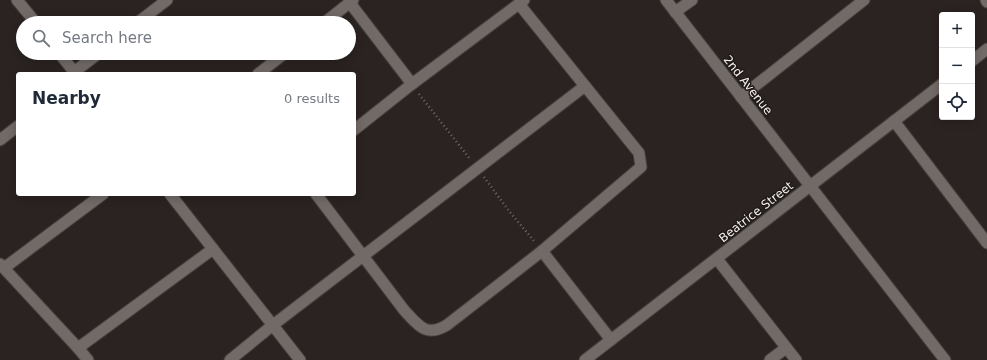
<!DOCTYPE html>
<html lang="en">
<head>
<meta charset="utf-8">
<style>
	:root { --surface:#fff; --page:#f2f2f3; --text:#1f2937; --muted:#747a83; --line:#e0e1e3 }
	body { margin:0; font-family:"DejaVu Sans",sans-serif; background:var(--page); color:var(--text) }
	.controls { position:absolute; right:12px; top:12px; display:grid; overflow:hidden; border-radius:4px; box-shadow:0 2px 10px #0003 }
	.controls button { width:36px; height:36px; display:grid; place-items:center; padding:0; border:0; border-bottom:1px solid var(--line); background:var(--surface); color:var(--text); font:20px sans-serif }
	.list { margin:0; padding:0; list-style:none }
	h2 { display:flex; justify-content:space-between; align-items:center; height:52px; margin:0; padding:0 16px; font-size:17px }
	h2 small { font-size:13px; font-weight:400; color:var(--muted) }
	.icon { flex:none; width:22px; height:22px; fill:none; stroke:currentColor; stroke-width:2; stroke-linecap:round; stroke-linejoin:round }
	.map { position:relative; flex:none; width:987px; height:360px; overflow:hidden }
	.search { position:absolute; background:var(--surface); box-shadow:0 2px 10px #0003; left:16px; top:16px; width:340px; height:44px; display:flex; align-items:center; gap:10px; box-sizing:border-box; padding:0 14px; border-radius:22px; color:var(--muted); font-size:15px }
	.panel { position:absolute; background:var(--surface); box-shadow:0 2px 10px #0003; left:16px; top:72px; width:340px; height:124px; border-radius:4px }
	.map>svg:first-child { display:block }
</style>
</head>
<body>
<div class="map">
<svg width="987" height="360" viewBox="0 0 987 360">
	<rect width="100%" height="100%" fill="#2a2321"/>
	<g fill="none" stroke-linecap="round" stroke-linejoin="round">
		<defs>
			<g id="minor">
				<path d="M17 0 36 23"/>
				<path d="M666 0 945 360"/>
				<path d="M986 0 987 2"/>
				<path d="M350 3 412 84"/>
				<path d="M675 12 692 0"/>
				<path d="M137 23 167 0"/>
				<path d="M324 23 353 0"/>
				<path d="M59 53 76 74"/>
				<path d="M972 61 987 49"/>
				<path d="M74 72 99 53"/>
				<path d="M258 74 285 53"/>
				<path d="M741 97 864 0"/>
				<path d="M894 121 987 243"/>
				<path d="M354 130 412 84 524 0"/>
				<path d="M0 140 18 126"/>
				<path d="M170 194 300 360"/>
				<path d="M316 194 404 310C418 325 426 338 447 325L542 251 635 172 641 167 639 153 519 4"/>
				<path d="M542 251 611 340"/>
				<path d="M717 259 796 360"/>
				<path d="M0 264 78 348 88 360"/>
				<path d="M4 268 103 194"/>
				<path d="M78 348 213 249"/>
				<path d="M230 360 273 325 585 86"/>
				<path d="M585 360 942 84"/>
				<path d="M770 360 786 348"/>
			</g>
		</defs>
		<use href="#minor" stroke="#443f3d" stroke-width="13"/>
		<g stroke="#716b69" stroke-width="2.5" stroke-dasharray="1 3" stroke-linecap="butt">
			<path d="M419 94 470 159"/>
			<path d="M484 177 509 211 534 241"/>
		</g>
		<use href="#minor" stroke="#716a67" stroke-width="11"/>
	</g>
	<g text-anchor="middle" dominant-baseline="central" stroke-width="3" stroke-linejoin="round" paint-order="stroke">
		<g font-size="12" fill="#f6f1ef" stroke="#201a18">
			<text transform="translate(748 85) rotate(52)">2nd Avenue</text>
			<text transform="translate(756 212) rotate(-38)">Beatrice Street</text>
		</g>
	</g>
</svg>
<div class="controls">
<button>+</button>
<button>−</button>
<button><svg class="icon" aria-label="locate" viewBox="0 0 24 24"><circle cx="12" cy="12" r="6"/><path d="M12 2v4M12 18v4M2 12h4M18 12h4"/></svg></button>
</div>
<div class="search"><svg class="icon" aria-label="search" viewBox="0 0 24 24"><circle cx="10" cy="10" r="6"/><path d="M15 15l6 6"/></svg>Search here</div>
<section class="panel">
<h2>Nearby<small>0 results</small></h2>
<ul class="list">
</ul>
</section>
</div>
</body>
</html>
